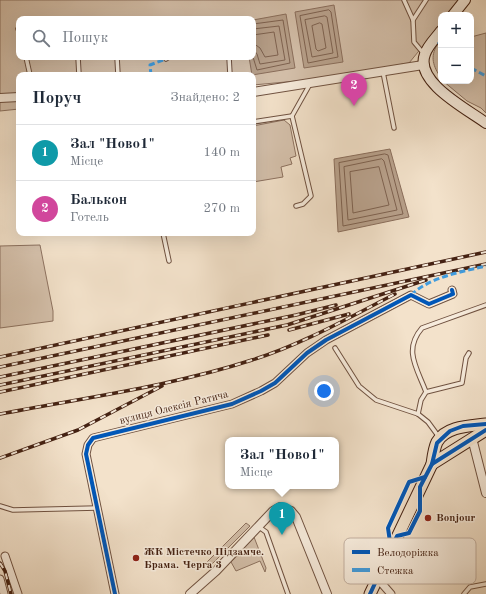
<!DOCTYPE html>
<html lang="uk">
<head>
<meta charset="utf-8">
<style>
	:root { --surface:#fff; --page:#f2f2f3; --text:#1f2937; --muted:#747a83; --line:#e0e1e3; --accent:#1a73e8 }
	body { margin:0; font-family:"Old Standard TT",serif; background:var(--page); color:var(--text) }
	.controls { position:absolute; right:12px; top:12px; display:grid; overflow:hidden; border-radius:8px; box-shadow:0 4px 16px #0002 }
	.controls button { width:36px; height:36px; display:grid; place-items:center; padding:0; border:0; border-bottom:1px solid var(--line); background:var(--surface); color:var(--text); font:20px sans-serif }
	.you { position:absolute; left:324px; top:391px; width:14px; height:14px; margin:-10px; border:3px solid #fff; border-radius:50%; background:#1a73e8; box-shadow:0 0 0 6px #1a73e833 }
	.badge { display:grid; place-items:center; width:26px; height:26px; border-radius:50%; background:var(--accent); color:#fff; font-size:13px; font-weight:700 }
	.pin { position:absolute; translate:-50% -33px; filter:drop-shadow(0 1px 2px #0008) }
	.pin::after { content:''; position:absolute; top:21px; width:14px; height:12px; background:inherit; clip-path:polygon(0 0,100% 0,50% 100%) }
	.popup { position:absolute; left:225px; top:437px; width:114px; height:52px; box-sizing:border-box; display:grid; place-content:center; border-radius:8px; background:var(--surface); filter:drop-shadow(0 1px 3px #0005); font-size:13px; white-space:nowrap; color:var(--muted) }
	.popup b { font-size:15px; color:var(--text) }
	.popup::after { content:''; position:absolute; left:50%; top:100%; margin-left:-8px; border:8px solid transparent; border-top-color:var(--surface) }
	.list { margin:0; padding:0; list-style:none }
	h2 { display:flex; justify-content:space-between; align-items:center; height:52px; margin:0; padding:0 16px; font-size:17px }
	h2 small { font-size:13px; font-weight:400; color:var(--muted) }
	.list li { display:grid; grid-template-columns:26px 1fr auto; gap:12px; align-items:center; box-sizing:border-box; height:56px; padding:0 16px; border-top:1px solid var(--line) }
	.list b { display:block; font-size:15px; white-space:nowrap }
	.list p { margin:0; font-size:13px; white-space:nowrap; color:var(--muted) }
	.list em { font-size:13px; font-style:normal; color:var(--muted) }
	.icon { flex:none; width:22px; height:22px; fill:none; stroke:currentColor; stroke-width:2; stroke-linecap:round; stroke-linejoin:round }
	.map { position:relative; flex:none; width:486px; height:594px; overflow:hidden }
	.search { position:absolute; background:var(--surface); box-shadow:0 4px 16px #0002; left:16px; top:16px; width:240px; height:44px; display:flex; align-items:center; gap:10px; box-sizing:border-box; padding:0 14px; border-radius:8px; color:var(--muted); font-size:15px }
	.panel { position:absolute; background:var(--surface); box-shadow:0 4px 16px #0002; left:16px; top:72px; width:240px; height:164px; border-radius:8px }
	.map>svg:first-child { display:block }
</style>
</head>
<body>
<div class="map">
<svg width="486" height="594" viewBox="0 0 486 594">
	<rect width="100%" height="100%" fill="#f3e2cb"/>
	<filter id="stains"><feTurbulence type="fractalNoise" baseFrequency=".005" numOctaves="4"/><feColorMatrix values="0 0 0 0 .2 0 0 0 0 .09 0 0 0 0 .02 0 0 0 .5 -.17"/></filter>
	<radialGradient id="worn" r=".72"><stop offset=".6" stop-color="#630" stop-opacity="0"/><stop offset="1" stop-color="#630" stop-opacity=".3"/></radialGradient>
	<g fill="#d5c1ac" stroke="#8d7260" fill-rule="evenodd">
		<path d="M0 0H459L448 15H441V24L409 63 318 79 253 85V75H19V109L0 111ZM19 19H253V57H19Z"/>
		<path d="M486 33V113L481 108 467 101 443 81H471V37Z"/>
		<path d="M441 43V78C433 66 430 57 437 45Z"/>
		<path d="M284 120 290 125 296 156 290 158 292 164 281 167 283 177 253 182V126Z"/>
		<path d="M40 245 53 311V321L0 328V246Z"/>
		<path d="M246 523 250 526 211 565 207 562Z"/>
		<path d="M254 537 266 568 265 572 260 561 236 571 231 562Z"/>
	</g>
	<g fill="#b8a18c" stroke="#8a6e5c">
		<path d="M334 5 343 62 304 68 295 12Z"/>
		<path d="M286 14 295 68 252 75 249 57H253V20Z"/>
		<path d="M390 149 409 217 338 232 334 159Z"/>
	</g>
	<g fill="none" stroke-linecap="round" stroke-linejoin="round">
		<g stroke="#7e6250" stroke-width="1">
			<path d="M329 10 331 12 338 57 308 63 300 16Z"/>
			<path d="M325 16 327 17 333 53 312 57 305 20Z"/>
			<path d="M320 23 322 24 326 48 318 51 316 49 312 26Z"/>
			<path d="M253 29 279 26 285 60 260 64 257 54 253 49"/>
			<path d="M253 35 274 32 278 55 265 57 260 48 253 43"/>
			<path d="M253 57 257 70 290 63 283 20 253 24"/>
			<path d="M385 154 388 155 403 214 343 226 339 163Z"/>
			<path d="M382 159 384 161 397 210 348 220 344 167Z"/>
			<path d="M379 167 389 205 353 213 350 172Z"/>
		</g>
		<defs>
			<g id="service">
				<path d="M404 0 413 20 414 42 424 54"/>
				<path d="M413 20 426 0"/>
				<path d="M18 29 19 31"/>
				<path d="M26 57 30 75"/>
				<path d="M78 57 79 75"/>
				<path d="M117 57 118 75"/>
				<path d="M229 57 230 75"/>
				<path d="M166 59 169 57"/>
				<path d="M383 72 394 128"/>
				<path d="M253 122 292 116"/>
				<path d="M296 206 303 204 311 196 292 116 310 84"/>
				<path d="M163 233 169 261"/>
				<path d="M335 348 359 386 376 400 418 414 428 422 439 437"/>
				<path d="M426 392C417 368 403 350 422 328L486 305"/>
				<path d="M418 414 421 400 426 392 462 383 466 358 469 353"/>
				<path d="M0 506 13 510 97 508"/>
				<path d="M259 527 266 532 288 594"/>
				<path d="M464 594 470 587 486 584"/>
			</g>
			<g id="minor">
				<path d="M5 556 18 594"/>
				<path d="M377 578 391 594"/>
				<path d="M0 579 4 594"/>
				<path d="M115 594 86 454 88 445 93 438 232 404 261 391 275 383 307 353 326 340 411 295 429 304 453 294 452 290"/>
			</g>
			<g id="tertiary">
				<path d="M253 92 423 65"/>
				<path d="M0 98 19 97"/>
				<path d="M472 438 486 493"/>
				<path d="M190 594 216 571 273 511 280 507 291 511 296 517 327 594"/>
			</g>
			<g id="secondary">
				<path d="M453 15 465 0"/>
				<path d="M441 31C436 38 428 45 425 54 414 82 467 109 486 123"/>
			</g>
			<g id="primary">
				<path d="M432 464 486 430"/>
				<path d="M370 594 432 464C433 457 434 448 437 442 446 426 470 426 486 424"/>
			</g>
		</defs>
		<use href="#service" stroke="#705241" stroke-width="5.5"/>
		<use href="#minor" stroke="#705241" stroke-width="9"/>
		<use href="#tertiary" stroke="#705241" stroke-width="10"/>
		<use href="#secondary" stroke="#452213" stroke-width="12"/>
		<use href="#primary" stroke="#452213" stroke-width="13"/>
		<use href="#service" stroke="#f7ecdd" stroke-width="3.5"/>
		<use href="#minor" stroke="#f7ecdd" stroke-width="7"/>
		<use href="#tertiary" stroke="#f7ecdd" stroke-width="8"/>
		<use href="#secondary" stroke="#f7ecdd" stroke-width="10"/>
		<use href="#primary" stroke="#f3e2cb" stroke-width="11"/>
		<defs>
			<g id="rail">
				<path d="M289 330 349 314"/>
				<path d="M0 357 486 252"/>
				<path d="M0 367 486 264"/>
				<path d="M0 377 296 315 336 305"/>
				<path d="M0 385 287 325 426 280"/>
				<path d="M0 392 268 335"/>
				<path d="M0 414C83 398 172 386 252 360 303 344 348 318 395 294"/>
				<path d="M0 458 78 430 162 386"/>
				<path d="M0 563 5 571 11 594"/>
			</g>
		</defs>
		<use href="#rail" stroke="#452213" stroke-width="3.5"/>
		<use href="#rail" stroke="#f7ecdd" stroke-width="2" stroke-dasharray="6" stroke-linecap="butt"/>
		<g stroke="#409cde" stroke-width="3" stroke-dasharray="6 3" stroke-linecap="butt">
			<path d="M438 42 441 45"/>
			<path d="M471 68 486 76"/>
			<path d="M151 75 150 65 166 59"/>
			<path d="M411 295C430 277 461 272 486 266"/>
		</g>
		<defs>
			<g id="cycleway">
				<path d="M432 464 486 430"/>
				<path d="M391 549 388 528 409 482 425 477"/>
				<path d="M115 594 86 454 88 445 93 438 232 404 261 391 275 383 307 353 326 340 411 295 429 304 453 294 452 290"/>
				<path d="M370 594 397 536 409 533 420 511V487L432 464 437 443 450 431 463 426 486 424"/>
			</g>
		</defs>
		<use href="#cycleway" stroke="#f7ecdd" stroke-width="6"/>
		<use href="#cycleway" stroke="#0057b8" stroke-width="4"/>
	</g>
	<g fill="#8f2418" stroke="#f7ecdd" stroke-width="1.5">
		<circle cx="428" cy="518" r="4"/>
		<circle cx="136" cy="558" r="4"/>
	</g>
	<g text-anchor="middle" dominant-baseline="central" stroke-width="3" stroke-linejoin="round" paint-order="stroke">
		<g font-size="11" fill="#452213" stroke="#f7ecdd">
			<text transform="translate(174 408) rotate(-14)">вулиця Олексія Ратича</text>
		</g>
		<g font-size="11" font-weight="bold" fill="#452213" stroke="#f7ecdd" text-anchor="start">
			<text x="436" y="518">Bonjour</text>
			<text x="144" y="552">ЖК Містечко Підзамче.<tspan x="144" dy="13">Брама. Черга 3</tspan></text>
		</g>
	</g>
	<rect x="344" y="538" width="132" height="46" rx="6" fill="#f7ecdd" stroke="#c2afa0" stroke-width="1"/>
	<rect x="352" y="550" width="18" height="4" fill="#0057b8"/>
	<rect x="352" y="568" width="18" height="4" fill="#409cde"/>
	<g font-size="11" fill="#452213">
		<text x="377" y="556">Велодоріжка</text>
		<text x="377" y="574">Стежка</text>
	</g>
	<rect width="100%" height="100%" filter="url(#stains)"/>
	<rect width="100%" height="100%" fill="url(#worn)"/>
</svg>
<div class="controls">
<button>+</button>
<button>−</button>
</div>
<div class="you"></div>
<div class="pin badge" style="left:282px;top:535px;background:#0f9aa8">1</div>
<div class="popup"><b>Зал &quot;Ново1&quot;</b>Місце</div>
<div class="pin badge" style="left:354px;top:106px;background:#d1479c">2</div>
<div class="search"><svg class="icon" aria-label="search" viewBox="0 0 24 24"><circle cx="10" cy="10" r="6"/><path d="M15 15l6 6"/></svg>Пошук</div>
<section class="panel">
<h2>Поруч<small>Знайдено: 2</small></h2>
<ul class="list">
<li><span class="badge" style="background:#0f9aa8">1</span><div><b>Зал &quot;Ново1&quot;</b><p>Місце</p></div><em>140 m</em></li>
<li><span class="badge" style="background:#d1479c">2</span><div><b>Балькон</b><p>Готель</p></div><em>270 m</em></li>
</ul>
</section>
</div>
</body>
</html>
